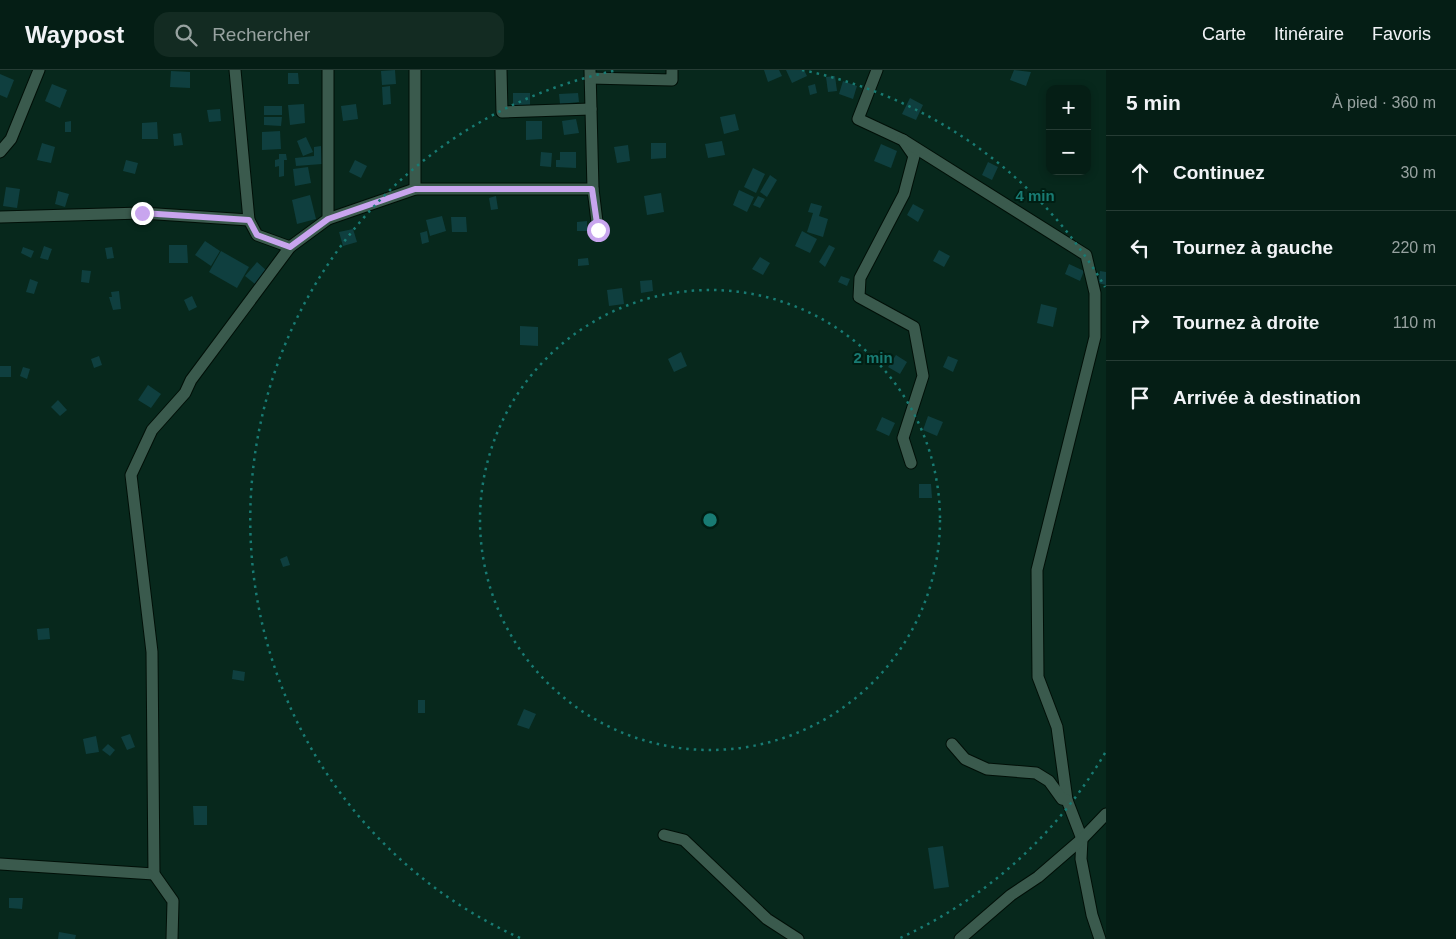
<!DOCTYPE html>
<html lang="fr">
<head>
<meta charset="utf-8">
<style>
	:root { --surface:#051e15; --page:#132b22; --text:#f1f3f6; --muted:#97a2a0; --line:#263c34 }
	body { margin:0; font-family:Helvetica,sans-serif; background:var(--page); color:var(--text) }
	.controls { position:absolute; right:15px; top:15px; display:grid; overflow:hidden; border-radius:10px; box-shadow:0 2px 8px #0003 }
	.controls button { width:45px; height:45px; display:grid; place-items:center; padding:0; border:0; border-bottom:1px solid var(--line); background:var(--surface); color:var(--text); font:25px sans-serif }
	.stop { position:absolute; width:15px; height:15px; margin:-11px; border:4px solid #c8a5ee; border-radius:50%; background:#fff }
	.stop.end { background:#c8a5ee; border-color:#fff; box-shadow:0 1px 5px #0008 }
	.list { margin:0; padding:0; list-style:none }
	h2 { display:flex; justify-content:space-between; align-items:center; height:65px; margin:0; padding:0 20px; font-size:21px }
	h2 small { font-size:16px; font-weight:400; color:var(--muted) }
	.list li { display:grid; grid-template-columns:32px 1fr auto; gap:15px; align-items:center; box-sizing:border-box; height:75px; padding:0 20px; border-top:1px solid var(--line) }
	.list b { display:block; font-size:19px; white-space:nowrap }
	.list em { font-size:16px; font-style:normal; color:var(--muted) }
	.icon { flex:none; width:28px; height:28px; fill:none; stroke:currentColor; stroke-width:2; stroke-linecap:round; stroke-linejoin:round }
	.map { position:relative; flex:none; width:1106px; height:869px; overflow:hidden }
	header { display:flex; align-items:center; gap:30px; box-sizing:border-box; height:70px; padding:0 25px; background:var(--surface); border-bottom:1px solid var(--line) }
	header strong { font-size:24px }
	nav { display:flex; gap:28px; margin-inline-start:auto; font-size:18px }
	.search { width:350px; height:45px; background:var(--page); display:flex; align-items:center; gap:12px; box-sizing:border-box; padding:0 18px; border-radius:15px; color:var(--muted); font-size:19px }
	main { display:flex }
	aside { flex:1; background:var(--surface) }
	.map>svg:first-child { display:block }
</style>
</head>
<body>
<header>
<strong>Waypost</strong>
<div class="search"><svg class="icon" aria-label="search" viewBox="0 0 24 24"><circle cx="10" cy="10" r="6"/><path d="M15 15l6 6"/></svg>Rechercher</div>
<nav><a>Carte</a><a>Itinéraire</a><a>Favoris</a></nav>
</header>
<main>
<div class="map">
<svg width="1106" height="869" viewBox="0 0 1106 869">
	<rect width="100%" height="100%" fill="#07281c"/>
	<g fill="#0f3f3f">
		<path d="M395 0 396 14 382 15 381 1Z"/>
		<path d="M764 0H779L782 6 768 12Z"/>
		<path d="M786 0H804L807 6 792 13Z"/>
		<path d="M1014 0 1031 2 1026 16 1010 10Z"/>
		<path d="M171 1 190 2V18L170 17Z"/>
		<path d="M288 3H298L299 14H288Z"/>
		<path d="M0 4 14 10 7 28 0 25Z"/>
		<path d="M835 6 837 21 828 22 826 7Z"/>
		<path d="M843 11 857 16 853 29 839 24Z"/>
		<path d="M52 14 67 20 60 38 45 31Z"/>
		<path d="M815 14 817 23 810 25 808 16Z"/>
		<path d="M390 16 391 34 383 35 382 17Z"/>
		<rect x="513" y="23" width="17" height="12"/>
		<path d="M578 23 579 32 560 34 559 24Z"/>
		<path d="M910 28 923 35 916 50 902 44Z"/>
		<path d="M304 34 305 53 290 55 288 35Z"/>
		<path d="M356 34 358 49 343 51 341 36Z"/>
		<rect x="264" y="36" width="18" height="9"/>
		<path d="M220 39 221 51 209 52 207 40Z"/>
		<path d="M735 44 739 60 724 64 720 47Z"/>
		<path d="M264 47H282L281 56 264 55Z"/>
		<path d="M576 49 579 63 564 65 562 51Z"/>
		<path d="M71 51V62H65V52Z"/>
		<path d="M526 51H542V69L526 70Z"/>
		<path d="M157 52 158 69H142V53Z"/>
		<path d="M280 61 281 79 262 80V62Z"/>
		<path d="M181 63 183 75 174 76 173 64Z"/>
		<path d="M306 67 313 82 303 86 297 71Z"/>
		<path d="M722 71 725 85 708 88 705 74Z"/>
		<path d="M42 73 55 77 51 93 37 90Z"/>
		<path d="M651 73H666V88L651 89Z"/>
		<path d="M881 74 897 81 891 98 874 91Z"/>
		<path d="M628 75 630 91 617 93 614 77Z"/>
		<path d="M321 76 322 94 296 96 295 88 314 86V77Z"/>
		<path d="M541 82 552 83 551 97 540 96Z"/>
		<path d="M560 82H576V98L556 97V90H560Z"/>
		<path d="M279 84H286L287 90H284V106L279 107V96L275 97V90L279 89Z"/>
		<path d="M126 90 138 93 135 104 123 101Z"/>
		<path d="M355 90 367 96 361 108 349 102Z"/>
		<path d="M988 92 998 97 992 110 982 105Z"/>
		<path d="M308 97 311 113 295 116 293 99Z"/>
		<path d="M753 98 765 104 756 123 744 117Z"/>
		<path d="M770 105 777 110 767 127 760 122Z"/>
		<path d="M6 117 20 119 17 138 3 136Z"/>
		<path d="M739 120 754 127 747 142 733 135Z"/>
		<path d="M58 121 69 124 65 137 55 134Z"/>
		<path d="M661 123 664 142 647 145 644 126Z"/>
		<path d="M310 125 316 149 297 154 292 130Z"/>
		<path d="M496 126 498 139 491 140 489 128Z"/>
		<path d="M758 126 765 129 760 138 753 135Z"/>
		<path d="M811 133 822 136 819 146 828 149 823 167 807 162 813 143 808 142Z"/>
		<path d="M913 134 924 140 918 152 907 145Z"/>
		<path d="M442 146 446 161 430 166 426 150Z"/>
		<path d="M451 147H466L467 162H452Z"/>
		<path d="M587 151V161H577V152Z"/>
		<path d="M353 159 357 172 343 176 339 162Z"/>
		<path d="M427 161 429 172 422 174 420 163Z"/>
		<path d="M802 161 817 169 810 183 795 176Z"/>
		<path d="M205 171 220 181 211 196 195 185Z"/>
		<path d="M169 175H187L188 193H169Z"/>
		<path d="M829 175 835 178 825 197 819 192Z"/>
		<path d="M44 176 52 179 48 190 40 188Z"/>
		<path d="M23 177 34 181 31 188 21 183Z"/>
		<path d="M112 177 114 188 107 189 105 178Z"/>
		<path d="M939 180 950 186 944 197 933 191Z"/>
		<path d="M221 181 249 197 237 218 209 202Z"/>
		<path d="M760 187 770 193 763 205 752 199Z"/>
		<path d="M588 188 589 195 578 196V189Z"/>
		<path d="M257 192 267 201 255 214 245 206Z"/>
		<path d="M1069 194 1084 201 1080 211 1065 204Z"/>
		<path d="M82 200 91 201 89 213 81 212Z"/>
		<path d="M1100 201 1106 202V215L1098 213Z"/>
		<path d="M841 206 850 209 847 216 838 212Z"/>
		<path d="M30 209 38 212 34 224 26 222Z"/>
		<path d="M652 210 653 221 641 223 640 211Z"/>
		<path d="M622 218 624 234 609 236 607 220Z"/>
		<path d="M119 221 121 239 113 240 109 227H112L111 222Z"/>
		<path d="M192 226 197 237 189 241 184 230Z"/>
		<path d="M1041 234 1057 238 1053 257 1037 253Z"/>
		<path d="M520 256 538 257V276L520 275Z"/>
		<path d="M681 282 687 296 674 302 668 289Z"/>
		<path d="M896 285 907 292 900 304 888 297Z"/>
		<path d="M99 286 102 295 94 298 91 289Z"/>
		<path d="M948 286 958 290 953 302 943 297Z"/>
		<rect x="0" y="296" width="11" height="11"/>
		<path d="M23 297 30 299 27 309 20 306Z"/>
		<path d="M148 315 161 324 151 338 138 330Z"/>
		<path d="M58 330 67 340 60 346 51 337Z"/>
		<path d="M928 346 943 352 937 366 923 360Z"/>
		<path d="M882 347 895 353 889 366 876 360Z"/>
		<path d="M919 414H931L932 428H919Z"/>
		<path d="M287 486 290 495 283 497 280 489Z"/>
		<path d="M49 558 50 569 38 570 37 559Z"/>
		<path d="M233 600 245 602 244 611 232 609Z"/>
		<rect x="418" y="630" width="7" height="13"/>
		<path d="M524 639 536 644 529 659 517 655Z"/>
		<path d="M130 664 135 677 127 680 121 667Z"/>
		<path d="M96 666 99 682 86 684 83 669Z"/>
		<path d="M108 674 115 680 110 686 102 680Z"/>
		<path d="M193 736H207V755H194Z"/>
		<path d="M943 776 949 817 934 819 928 778Z"/>
		<path d="M9 828H23L22 839 9 838Z"/>
		<path d="M59 862 76 865 75 869H58Z"/>
	</g>
	<g fill="none" stroke-linecap="round" stroke-linejoin="round">
		<defs>
			<g id="street">
				<path d="M235 0 249 150 257 165 290 177"/>
				<path d="M501 0 502 42 591 39"/>
				<path d="M590 0 593 119 598 160"/>
				<path d="M877 0 858 49 903 70 914 86 904 124 860 208 859 227 914 257 923 306 903 368 911 393"/>
				<path d="M590 8 672 10V0"/>
				<path d="M903 70 1086 185 1095 223V267L1037 500 1038 607 1057 657 1067 730 1082 769 1081 789 1092 845 1100 869"/>
				<path d="M0 82 11 69 39 0"/>
				<path d="M415 119V0"/>
				<path d="M0 147 142 143 249 150"/>
				<path d="M328 149 415 119H593"/>
				<path d="M952 674 965 689 987 699 1036 703 1049 711 1062 729 1067 730"/>
				<path d="M664 765 684 770 767 849 798 869"/>
				<path d="M0 794 154 804"/>
				<path d="M172 869 173 831 154 804 152 582 131 405 152 360 185 323 191 310 290 177 328 149V0"/>
				<path d="M960 869 1011 825 1038 807 1082 769 1106 744"/>
			</g>
		</defs>
		<use href="#street" stroke="#000f07" stroke-width="13"/>
		<use href="#street" stroke="#3a5a4d" stroke-width="11"/>
	</g>
	<g fill="none" stroke-linecap="round" stroke-linejoin="round">
		<path stroke="#c8a5ee" stroke-width="6" d="M142 143 249 150 257 165 290 177 328 149 415 119H592L598 160"/>
	</g>
	<g fill="none" stroke="#187b73" stroke-width="2.5" stroke-dasharray="2.5 5">
		<circle cx="710" cy="450" r="230"/>
		<path d="M1105 683A459 459 0 0 1 900 868M520 868A459 459 0 0 1 618 0M802 0A459 459 0 0 1 1105 217"/>
	</g>
	<circle cx="710" cy="450" r="8" fill="#187b73" stroke="#001e13" stroke-width="2.5"/>
	<g font-size="15" text-anchor="middle" font-weight="bold" fill="#187b73" stroke="#001e13" stroke-width="4" stroke-linejoin="round" paint-order="stroke">
		<text x="1035" y="131">4 min</text>
		<text x="873" y="293">2 min</text>
	</g>
</svg>
<div class="controls">
<button>+</button>
<button>−</button>
</div>
<div class="stop" style="left:598px;top:160px"></div>
<div class="stop end" style="left:142px;top:143px"></div>
</div>
<aside>
<h2>5 min<small>À pied · 360 m</small></h2>
<ul class="list">
<li><svg class="icon" aria-label="ahead" viewBox="0 0 24 24"><path d="M12 20V5M6 11l6-6 6 6"/></svg><div><b>Continuez</b></div><em>30 m</em></li>
<li><svg class="icon" aria-label="left" viewBox="0 0 24 24"><path d="M17 20v-9H6M10 6l-5 5 5 5"/></svg><div><b>Tournez à gauche</b></div><em>220 m</em></li>
<li><svg class="icon" aria-label="right" viewBox="0 0 24 24"><path d="M7 20v-9h11M14 6l5 5-5 5"/></svg><div><b>Tournez à droite</b></div><em>110 m</em></li>
<li><svg class="icon" aria-label="arrive" viewBox="0 0 24 24"><path d="M6 21V4h12l-3 4 3 4H6"/></svg><div><b>Arrivée à destination</b></div></li>
</ul>
</aside>
</main>
</body>
</html>
